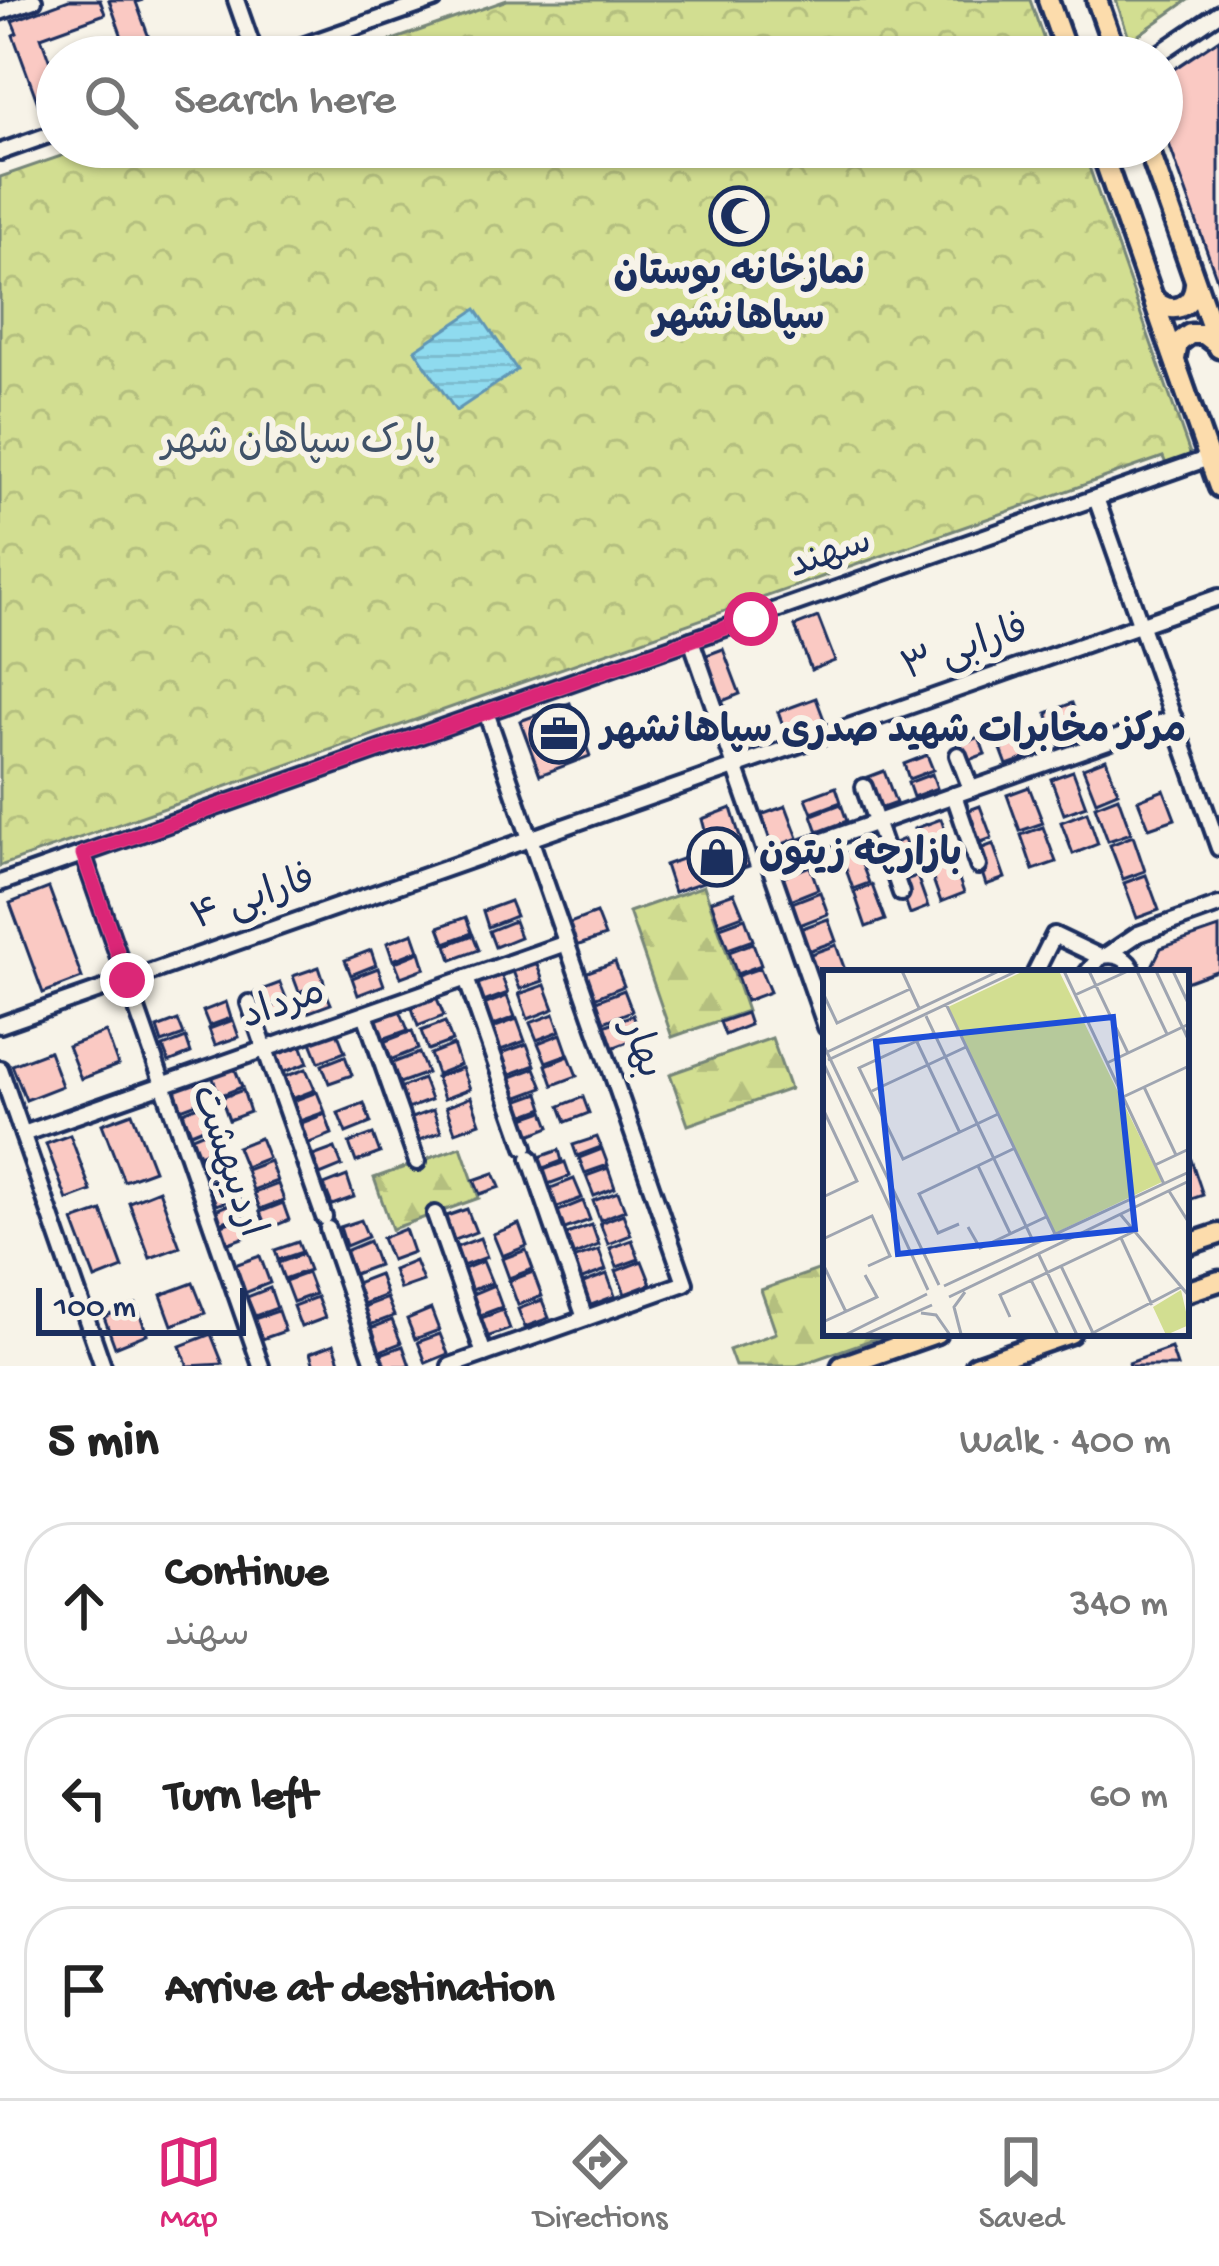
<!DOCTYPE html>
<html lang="en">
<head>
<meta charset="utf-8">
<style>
	:root { --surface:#fff; --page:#f6f6f6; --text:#222; --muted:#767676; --line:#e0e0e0; --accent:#db2777 }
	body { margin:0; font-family:"Gochi Hand","Playpen Sans Arabic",sans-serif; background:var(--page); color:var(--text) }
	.scale { position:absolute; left:36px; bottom:30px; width:210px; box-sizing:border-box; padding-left:12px; border:6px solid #1b2f5e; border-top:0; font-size:33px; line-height:42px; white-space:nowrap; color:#1b2f5e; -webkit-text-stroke:9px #f7f3e8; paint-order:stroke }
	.stop { position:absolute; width:36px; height:36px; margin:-27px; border:9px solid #db2777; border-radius:50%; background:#fff }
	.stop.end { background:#db2777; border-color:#fff; box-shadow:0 3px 12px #0008 }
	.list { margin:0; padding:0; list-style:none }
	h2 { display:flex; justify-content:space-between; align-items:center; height:156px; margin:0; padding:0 48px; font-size:51px }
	h2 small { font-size:39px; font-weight:400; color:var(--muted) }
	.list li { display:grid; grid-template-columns:78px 1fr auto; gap:36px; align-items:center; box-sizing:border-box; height:168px; margin:0 24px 24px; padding:0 24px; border:3px solid var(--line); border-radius:48px }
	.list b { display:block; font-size:45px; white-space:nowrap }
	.list p { margin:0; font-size:39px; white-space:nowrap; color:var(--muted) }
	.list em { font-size:39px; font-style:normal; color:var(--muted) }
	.icon { flex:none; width:66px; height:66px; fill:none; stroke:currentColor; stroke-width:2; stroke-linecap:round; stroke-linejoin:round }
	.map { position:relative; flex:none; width:1219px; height:1366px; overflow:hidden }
	.search { position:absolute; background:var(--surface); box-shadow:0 3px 9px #0004; left:36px; right:36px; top:36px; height:132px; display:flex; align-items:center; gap:30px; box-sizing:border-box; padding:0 42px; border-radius:66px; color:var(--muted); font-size:45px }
	.sheet { height:732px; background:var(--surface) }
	nav { display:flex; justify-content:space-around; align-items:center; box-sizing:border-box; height:168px; border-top:3px solid var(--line); background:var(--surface); font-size:33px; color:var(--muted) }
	nav a { display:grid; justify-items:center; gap:6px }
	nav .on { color:var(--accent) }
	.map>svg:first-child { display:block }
</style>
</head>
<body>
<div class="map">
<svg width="1219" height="1366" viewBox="0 0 1219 1366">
	<defs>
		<pattern id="forest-firs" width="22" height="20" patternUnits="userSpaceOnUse" patternTransform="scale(3)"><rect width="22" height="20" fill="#d2de91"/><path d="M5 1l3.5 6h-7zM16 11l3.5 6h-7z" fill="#b4bf7f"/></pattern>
		<pattern id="park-crowns" width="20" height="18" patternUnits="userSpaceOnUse" patternTransform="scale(3)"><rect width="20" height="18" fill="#d2de91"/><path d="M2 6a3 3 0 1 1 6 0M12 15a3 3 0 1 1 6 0" fill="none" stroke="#b4bf7f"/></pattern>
		<pattern id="water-rules" width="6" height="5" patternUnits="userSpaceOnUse" patternTransform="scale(3)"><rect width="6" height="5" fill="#8fdbef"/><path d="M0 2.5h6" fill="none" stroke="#7bbccf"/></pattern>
	</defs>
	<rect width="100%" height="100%" fill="#f7f3e8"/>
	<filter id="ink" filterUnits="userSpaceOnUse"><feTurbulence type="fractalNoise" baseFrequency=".00833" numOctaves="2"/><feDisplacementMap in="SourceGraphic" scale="24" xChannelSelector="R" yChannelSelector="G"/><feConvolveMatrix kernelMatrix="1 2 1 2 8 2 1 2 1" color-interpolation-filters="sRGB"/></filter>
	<g filter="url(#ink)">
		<g fill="url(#forest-firs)" stroke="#768678" stroke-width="3">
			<path d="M704 886 747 1011 672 1037 629 912Z"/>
			<path d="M772 1038 790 1089 688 1125 670 1074Z"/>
			<path d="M461 1147 479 1198 392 1229 374 1178Z"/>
			<path d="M826 1267V1333H891L797 1366H735L729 1350 776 1333 761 1290Z"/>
		</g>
		<g fill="url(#park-crowns)" stroke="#768678" stroke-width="3">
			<path d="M507 0H1030L1050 57H344Z"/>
			<path d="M1116 0H1188L1130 41Z"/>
			<path d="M87 147H1082L1193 462 1169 471 1163 457 0 866V177Z"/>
		</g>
		<path fill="url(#water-rules)" stroke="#6196b5" stroke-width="3" d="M476 309 517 370 456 411 415 350Z"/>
		<g fill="#fac9c3" stroke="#1b2f5e" stroke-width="3">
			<path d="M69 0H100L105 14 41 37 57 82V112L43 117 13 35 17 33 12 21Z"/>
			<path d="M109 0H143L136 2 156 57H129Z"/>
			<path d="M1219 39V285L1162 124V77Z"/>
			<path d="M818 617 835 661 811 670 795 626Z"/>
			<path d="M723 649 740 694 715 704 699 658Z"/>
			<path d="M816 698 825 722 787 736 778 712Z"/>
			<path d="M570 703 590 756 540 775 520 721Z"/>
			<path d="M1072 703 1078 719 1053 728 1047 713Z"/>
			<path d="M1080 721 1085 735 1059 745 1054 731Z"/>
			<path d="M1021 722 1026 736 1002 745 997 731Z"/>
			<path d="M979 737 985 754 963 762 957 745Z"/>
			<path d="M1026 739 1032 756 1007 765 1001 749Z"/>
			<path d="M927 755 933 770 909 779 904 764Z"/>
			<path d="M1106 759 1118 792 1096 801 1083 768Z"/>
			<path d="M884 771 896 803 874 811 863 779Z"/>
			<path d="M1073 771 1086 806 1064 814 1051 779Z"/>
			<path d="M932 774 937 788 913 797 908 783Z"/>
			<path d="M836 787 841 802 812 813 806 798Z"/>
			<path d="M1029 787 1043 823 1020 831 1007 795Z"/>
			<path d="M1164 790 1175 819 1149 828 1138 800Z"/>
			<path d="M1118 797 1131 833 1108 841 1095 806Z"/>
			<path d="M841 804 847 821 818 832 812 815Z"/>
			<path d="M786 806 798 838 770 849 758 816Z"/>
			<path d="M980 806 992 838 973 845 961 813Z"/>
			<path d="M731 808 749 866 674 892 665 865 710 849 702 819Z"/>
			<path d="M1087 812 1098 844 1073 854 1061 822Z"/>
			<path d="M941 819 954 856 928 865 914 829Z"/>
			<path d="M1043 827 1056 862 1033 870 1021 835Z"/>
			<path d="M1133 836 1145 871 1123 879 1110 845Z"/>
			<path d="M904 839 915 869 897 876 887 846Z"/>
			<path d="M993 844 1005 878 986 885 975 851Z"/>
			<path d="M856 849 869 883 853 889 841 855Z"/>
			<path d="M953 863 964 893 941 902 930 871Z"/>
			<path d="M810 866 818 889 788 901 779 878Z"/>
			<path d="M1146 875 1159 910 1137 918 1124 883Z"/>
			<path d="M917 876 928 907 910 914 899 882Z"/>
			<path d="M872 885 885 920 866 927 854 892Z"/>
			<path d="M49 888 82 978 43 993 10 903Z"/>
			<path d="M820 892 828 914 797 926 789 904Z"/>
			<path d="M734 893 743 915 719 924 711 901Z"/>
			<path d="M510 901 516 916 488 927 483 911Z"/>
			<path d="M596 913 605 936 576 946 567 924Z"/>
			<path d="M466 917 472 933 445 943 439 927Z"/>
			<path d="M745 918 753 940 728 949 720 927Z"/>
			<path d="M828 919 836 941 805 952 797 930Z"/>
			<path d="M514 921 520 937 495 947 489 931Z"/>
			<path d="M1219 928V970L1186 982V973H1166L1152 966 1161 948Z"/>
			<path d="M413 933 419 950 393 960 387 943Z"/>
			<path d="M473 935 479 950 452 960 447 945Z"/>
			<path d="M753 943 761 965 737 974 729 952Z"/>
			<path d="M836 945 846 973H826V993L820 995 805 956Z"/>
			<path d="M371 950 376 965 351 975 345 960Z"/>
			<path d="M420 952 425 968 401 977 395 962Z"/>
			<path d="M536 962 543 981 520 989 513 971Z"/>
			<path d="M615 962 624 986 594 998 585 973Z"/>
			<path d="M319 967 324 982 299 992 293 976Z"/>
			<path d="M378 968 384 985 358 995 352 978Z"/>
			<path d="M760 968 770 992 746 1001 737 976Z"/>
			<path d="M501 974 508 993 481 1003 474 984Z"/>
			<path d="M280 983 286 998 262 1008 256 992Z"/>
			<path d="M323 985 331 1004 304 1014 297 995Z"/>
			<path d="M545 985 554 1009 528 1019 519 994Z"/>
			<path d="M624 990 632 1011 604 1022 596 1001Z"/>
			<path d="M436 996 444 1016 418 1026 411 1005Z"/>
			<path d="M507 996 515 1017 489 1027 481 1006Z"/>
			<path d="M226 1002 231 1018 209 1026 203 1011Z"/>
			<path d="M284 1002 289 1017 261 1028 256 1013Z"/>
			<path d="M399 1008 408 1030 380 1040 372 1018Z"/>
			<path d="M746 1013 750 1025 725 1035 720 1022Z"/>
			<path d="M554 1014 560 1031 537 1040 530 1023Z"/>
			<path d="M633 1015 641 1037 612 1048 604 1026Z"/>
			<path d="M517 1019 525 1041 498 1051 490 1029Z"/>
			<path d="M178 1020 184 1035 162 1043 157 1028Z"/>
			<path d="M233 1020 239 1037 215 1045 209 1029Z"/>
			<path d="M445 1022 452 1041 428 1050 421 1031Z"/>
			<path d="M412 1031 418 1049 390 1060 383 1042Z"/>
			<path d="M106 1032 118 1065 81 1079 68 1046Z"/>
			<path d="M337 1032 345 1052 319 1062 311 1042Z"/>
			<path d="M561 1034 568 1054 546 1062 538 1043Z"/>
			<path d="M186 1038 191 1053 169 1062 163 1047Z"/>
			<path d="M300 1042 308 1063 281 1073 273 1052Z"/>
			<path d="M527 1044 535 1065 508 1075 499 1054Z"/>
			<path d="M453 1045 460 1065 437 1074 430 1054Z"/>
			<path d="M49 1051 62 1086 26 1100 12 1065Z"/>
			<path d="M419 1053 427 1073 397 1084 390 1064Z"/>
			<path d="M345 1056 352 1075 329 1083 322 1065Z"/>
			<path d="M569 1056 577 1076 553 1085 546 1065Z"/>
			<path d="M234 1067 242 1087 219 1096 212 1075Z"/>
			<path d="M462 1068 470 1089 444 1099 436 1077Z"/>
			<path d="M535 1068 543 1088 516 1098 508 1078Z"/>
			<path d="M306 1069 315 1090 289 1100 281 1078Z"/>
			<path d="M423 1079 431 1100 405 1110 397 1089Z"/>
			<path d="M197 1081 205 1100 181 1109 174 1089Z"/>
			<path d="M243 1090 250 1112 229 1120 221 1098Z"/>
			<path d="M317 1092 325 1112 297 1122 290 1102Z"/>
			<path d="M539 1093 544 1108 520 1117 514 1102Z"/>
			<path d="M471 1097 480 1123 455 1132 446 1107Z"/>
			<path d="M583 1097 589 1113 566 1122 560 1106Z"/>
			<path d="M205 1103 213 1124 191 1133 183 1112Z"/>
			<path d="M364 1103 371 1123 346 1133 338 1113Z"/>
			<path d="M433 1110 441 1132 414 1142 406 1120Z"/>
			<path d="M544 1111 550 1127 527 1136 521 1119Z"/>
			<path d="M132 1113 154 1170 124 1181 102 1124Z"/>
			<path d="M325 1114 332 1134 307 1144 299 1124Z"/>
			<path d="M214 1128 220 1146 199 1155 192 1137Z"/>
			<path d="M373 1134 380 1153 356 1162 349 1143Z"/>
			<path d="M70 1135 91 1191 67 1200 46 1144Z"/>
			<path d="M597 1137 601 1147 577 1156 573 1145Z"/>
			<path d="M260 1138 268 1158 245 1167 237 1147Z"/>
			<path d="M1186 1145 1203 1195 1186 1201Z"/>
			<path d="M335 1148 342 1166 320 1175 313 1156Z"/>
			<path d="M222 1149 230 1170 206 1179 198 1158Z"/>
			<path d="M602 1149 608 1165 585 1173 579 1158Z"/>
			<path d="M559 1150 562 1161 538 1170 534 1159Z"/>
			<path d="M270 1161 277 1181 253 1190 246 1170Z"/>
			<path d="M565 1162 570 1176 543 1186 538 1172Z"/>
			<path d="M608 1168 615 1188 594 1196 586 1176Z"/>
			<path d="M494 1173 500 1187 480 1194 474 1180Z"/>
			<path d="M230 1174 239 1197 216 1205 208 1182Z"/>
			<path d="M347 1176 354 1197 332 1205 324 1185Z"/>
			<path d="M574 1179 582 1198 555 1208 548 1189Z"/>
			<path d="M278 1184 284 1200 260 1209 254 1193Z"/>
			<path d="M159 1190 180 1247 150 1258 129 1202Z"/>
			<path d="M618 1192 625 1210 600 1220 593 1201Z"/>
			<path d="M240 1200 245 1214 220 1223 215 1210Z"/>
			<path d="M583 1201 590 1220 562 1230 556 1212Z"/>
			<path d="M283 1203 289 1220 267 1229 260 1212Z"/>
			<path d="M467 1209 476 1232 450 1242 441 1218Z"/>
			<path d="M102 1211 123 1268 95 1279 73 1221Z"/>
			<path d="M623 1214 631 1235 608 1244 600 1223Z"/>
			<path d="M246 1216 253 1234 226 1244 219 1226Z"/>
			<path d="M361 1220 368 1237 346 1246 340 1227Z"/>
			<path d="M519 1224 527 1246 502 1256 493 1234Z"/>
			<path d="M592 1225 599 1245 572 1256 564 1235Z"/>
			<path d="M405 1229 413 1252 391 1260 382 1238Z"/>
			<path d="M480 1238 487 1257 460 1267 454 1248Z"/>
			<path d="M632 1240 639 1259 617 1267 610 1248Z"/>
			<path d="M369 1241 378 1265 354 1274 345 1251Z"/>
			<path d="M298 1242 302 1252 278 1260 275 1250Z"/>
			<path d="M526 1250 533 1269 509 1278 502 1259Z"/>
			<path d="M599 1250 606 1270 577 1281 570 1260Z"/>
			<path d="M303 1254 309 1270 284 1279 278 1263Z"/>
			<path d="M260 1256 270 1283 242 1294 232 1266Z"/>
			<path d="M415 1261 423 1281 400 1289 393 1270Z"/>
			<path d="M483 1261 492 1283 469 1291 461 1270Z"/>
			<path d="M642 1261 651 1284 625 1294 616 1271Z"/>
			<path d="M533 1272 542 1296 518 1305 509 1281Z"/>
			<path d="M307 1273 315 1294 293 1302 285 1281Z"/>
			<path d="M379 1274 386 1295 361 1305 353 1284Z"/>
			<path d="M607 1274 615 1296 586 1307 578 1285Z"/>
			<path d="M193 1283 205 1313 172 1325 161 1295Z"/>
			<path d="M494 1285 502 1307 478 1316 470 1295Z"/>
			<path d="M270 1288 277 1308 255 1316 247 1297Z"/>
			<path d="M317 1297 325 1318 301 1327 293 1306Z"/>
			<path d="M387 1298 394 1316 370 1325 363 1307Z"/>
			<path d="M542 1300 549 1318 525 1327 518 1309Z"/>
			<path d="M136 1304 147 1334 115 1347 104 1317Z"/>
			<path d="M431 1309 439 1330 415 1339 407 1319Z"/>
			<path d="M503 1310 510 1329 487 1337 481 1318Z"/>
			<path d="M278 1311 285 1331 262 1339 254 1319Z"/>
			<path d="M392 1320 401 1343 378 1352 369 1329Z"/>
			<path d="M211 1334 223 1364 188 1366 180 1346Z"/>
			<path d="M440 1334 448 1354 426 1363 418 1342Z"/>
			<path d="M334 1344 341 1364 314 1366 310 1353Z"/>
			<path d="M403 1346 410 1366H382L378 1355Z"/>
			<path d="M1171 1348 1177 1366H1130L1129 1363Z"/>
		</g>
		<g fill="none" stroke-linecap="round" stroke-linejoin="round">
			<defs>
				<g id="minor">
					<path d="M236 0 256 57"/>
					<path d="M0 12 34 0"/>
					<path d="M271 57 434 0"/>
					<path d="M1154 57 1219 13"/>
					<path d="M0 152 57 132"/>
					<path d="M1096 498 1219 848"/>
					<path d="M691 640 826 1027"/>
					<path d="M958 755 971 789"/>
					<path d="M864 787 901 893"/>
					<path d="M954 795 978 866"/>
					<path d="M83 854 261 1366"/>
					<path d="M769 860 1174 718"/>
					<path d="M0 883 1209 458"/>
					<path d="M1107 955 1138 934 1219 905"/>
					<path d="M1035 973 1054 935 1100 957"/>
					<path d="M1087 973 1100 957C1115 952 1129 958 1134 973"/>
					<path d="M466 978 525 1147"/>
					<path d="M249 1003 324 1217"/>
					<path d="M365 1014 417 1162"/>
					<path d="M0 1025 1219 597"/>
					<path d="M0 1069 103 1366"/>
					<path d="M23 1134 566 943"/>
					<path d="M530 1158 585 1318"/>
					<path d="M435 1214 484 1354"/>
					<path d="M328 1229 375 1366"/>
					<path d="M450 1366 685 1283 486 712"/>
				</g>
				<g id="major">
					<path d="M1048 0 1068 57"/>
					<path d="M1097 0 1117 57"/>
					<path d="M1100 147 1219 487"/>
					<path d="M1148 147 1219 348"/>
					<path d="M1153 298C1170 317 1194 308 1195 283"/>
					<path d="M1175 359 1178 343 1190 334H1204L1217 344"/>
					<path d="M1186 1245 1219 1234"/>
					<path d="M1186 1292 1219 1281"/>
					<path d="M842 1366 936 1333"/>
					<path d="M976 1366 1070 1333"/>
				</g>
			</defs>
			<use href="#minor" stroke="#1b2f5e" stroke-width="22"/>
			<use href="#major" stroke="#1b2f5e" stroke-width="27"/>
			<use href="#minor" stroke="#f7f3e8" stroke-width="14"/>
			<use href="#major" stroke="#fcdcac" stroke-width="18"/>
		</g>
	</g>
	<g fill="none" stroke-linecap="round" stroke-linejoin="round" filter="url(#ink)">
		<path stroke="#db2777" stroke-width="15" d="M127 980 83 854 751 619"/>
	</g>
	<defs>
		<symbol id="mosque-ring" viewBox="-11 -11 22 22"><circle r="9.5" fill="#f7f3e8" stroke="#1b2f5e" stroke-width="1.5"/><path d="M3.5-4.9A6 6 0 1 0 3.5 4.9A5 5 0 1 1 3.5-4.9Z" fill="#1b2f5e"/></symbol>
		<symbol id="office-ring" viewBox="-11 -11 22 22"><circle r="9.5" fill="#f7f3e8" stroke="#1b2f5e" stroke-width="1.5"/><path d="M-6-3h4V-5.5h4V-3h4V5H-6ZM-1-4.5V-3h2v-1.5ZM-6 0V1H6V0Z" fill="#1b2f5e"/></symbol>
		<symbol id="shop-ring" viewBox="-11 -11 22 22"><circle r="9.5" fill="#f7f3e8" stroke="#1b2f5e" stroke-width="1.5"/><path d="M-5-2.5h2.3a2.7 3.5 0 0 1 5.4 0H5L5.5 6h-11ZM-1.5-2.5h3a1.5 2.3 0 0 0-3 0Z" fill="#1b2f5e"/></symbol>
	</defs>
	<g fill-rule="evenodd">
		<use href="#mosque-ring" x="706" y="183" width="66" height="66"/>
		<use href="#office-ring" x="526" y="701" width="66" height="66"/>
		<use href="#shop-ring" x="684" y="824" width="66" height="66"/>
	</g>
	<g text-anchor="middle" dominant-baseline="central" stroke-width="12" stroke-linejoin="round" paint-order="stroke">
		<g font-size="39" font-weight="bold" fill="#1b2f5e" stroke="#f7f3e8" text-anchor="start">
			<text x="739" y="276" text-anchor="middle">نمازخانه بوستان<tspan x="739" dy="45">سپاهانشهر</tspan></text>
			<text x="601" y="734">مرکز مخابرات شهید صدری سپاهانشهر</text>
			<text x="759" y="857">بازارچه زیتون</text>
		</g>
		<g font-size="39" fill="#405268" stroke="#f7f3e8">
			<text x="299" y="445">پارک سپاهان شهر</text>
		</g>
		<g font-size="39" fill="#1b2f5e" stroke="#f7f3e8">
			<text transform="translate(831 556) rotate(-19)">سهند</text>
			<text transform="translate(966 651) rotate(-19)">فارابی ۳</text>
			<text transform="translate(254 901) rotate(-19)">فارابی ۴</text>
			<text transform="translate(284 1007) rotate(-19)">مرداد</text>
			<text transform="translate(639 1050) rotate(71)">بهار</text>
			<text transform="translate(225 1162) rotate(71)">اردیبهشت</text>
		</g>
	</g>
	<g transform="translate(823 970)">
		<rect width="366" height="366" fill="#f7f3e8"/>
		<path d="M201 1H236L339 212 232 263 125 37ZM358 320 366 355 343 365 330 337Z" fill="#d2de91"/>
		<path fill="none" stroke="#9fa5b1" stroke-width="3" d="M79 1 96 38M241 1 341 214M266 1 305 83M314 1 344 64M333 1 366 71M350 1 366 35M0 23 14 53 87 19M252 25 305 1M123 34 232 264M103 46 212 275M111 63 36 98 80 189 175 144M94 72 137 163M0 74 116 315M0 84 176 1M5 90 194 1M0 92 105 320M284 93 366 54M321 117 353 185M49 121 143 77M300 127 366 96M0 139 34 211 0 227M332 195 366 179M155 196 187 263M346 221 366 253M297 244 366 326M136 254 115 263 96 224 190 179M145 257 157 278 223 247M298 268 329 335M0 269 49 246 67 286 45 296M215 283 254 365M0 294 23 342M238 296 270 363M208 310 235 365M121 316 366 202M126 327 366 211M98 343 113 345 127 365M187 347 177 325 312 261M0 352 54 327 42 305M138 364 131 337 142 322M22 365 104 324M41 365 109 335M266 365 358 317"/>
		<path fill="#1d4ed8" fill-opacity="0.15" stroke="#1d4ed8" stroke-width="6" d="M290 47 312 259 75 284 53 72Z"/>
		<rect width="366" height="366" fill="none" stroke="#1b2f5e" stroke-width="6"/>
	</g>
</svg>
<div class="scale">100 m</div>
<div class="stop" style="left:751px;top:619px"></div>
<div class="stop end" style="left:127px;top:980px"></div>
<div class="search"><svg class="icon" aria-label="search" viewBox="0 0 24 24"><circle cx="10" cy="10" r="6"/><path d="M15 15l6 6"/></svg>Search here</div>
</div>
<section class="sheet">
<h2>5 min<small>Walk · 400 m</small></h2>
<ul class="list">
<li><svg class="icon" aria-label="ahead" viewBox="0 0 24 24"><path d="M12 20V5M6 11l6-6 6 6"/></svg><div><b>Continue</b><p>سهند</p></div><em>340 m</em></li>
<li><svg class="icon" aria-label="left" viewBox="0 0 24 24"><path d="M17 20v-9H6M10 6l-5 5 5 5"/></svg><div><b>Turn left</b></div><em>60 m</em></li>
<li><svg class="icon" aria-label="arrive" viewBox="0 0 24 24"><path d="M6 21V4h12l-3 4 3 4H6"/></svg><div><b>Arrive at destination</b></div></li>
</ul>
</section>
<nav>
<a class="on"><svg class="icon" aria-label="map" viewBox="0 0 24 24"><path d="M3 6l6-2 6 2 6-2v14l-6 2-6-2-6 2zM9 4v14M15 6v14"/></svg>Map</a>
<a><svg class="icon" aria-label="directions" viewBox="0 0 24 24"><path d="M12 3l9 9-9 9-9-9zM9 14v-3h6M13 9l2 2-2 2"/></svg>Directions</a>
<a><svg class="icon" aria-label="saved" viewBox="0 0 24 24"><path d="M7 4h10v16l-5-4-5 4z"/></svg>Saved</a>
</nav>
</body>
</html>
